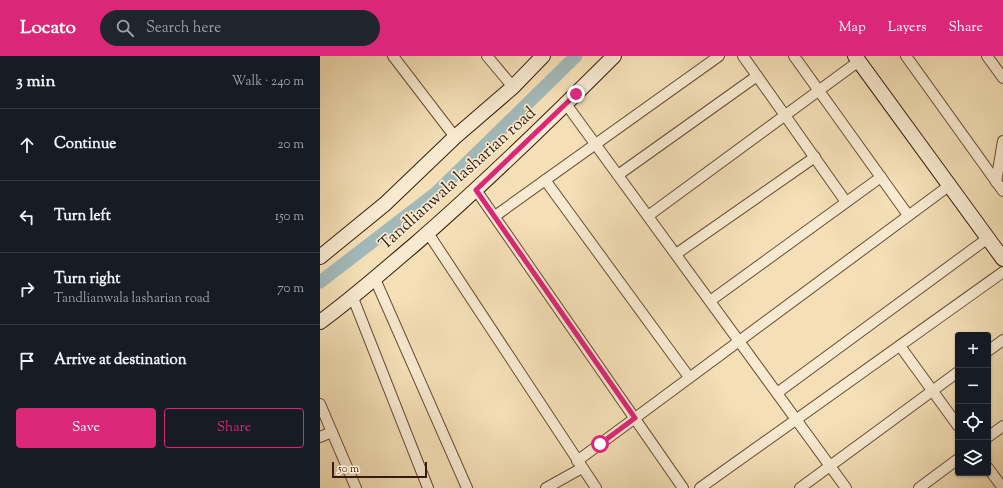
<!DOCTYPE html>
<html lang="en">
<head>
<meta charset="utf-8">
<style>
	:root { --surface:#171b24; --page:#20242c; --text:#f1f3f6; --muted:#9ea1a6; --line:#363941; --accent:#db2777 }
	body { margin:0; font-family:"Sorts Mill Goudy",serif; background:var(--page); color:var(--text) }
	.controls { position:absolute; right:12px; bottom:12px; display:grid; overflow:hidden; border-radius:4px; box-shadow:0 1px 3px #0004 }
	.controls button { width:36px; height:36px; display:grid; place-items:center; padding:0; border:0; border-bottom:1px solid var(--line); background:var(--surface); color:var(--text); font:20px sans-serif }
	.scale { position:absolute; left:12px; bottom:10px; width:95px; box-sizing:border-box; padding-left:4px; border:2px solid #381c0b; border-top:0; font-size:11px; line-height:14px; white-space:nowrap; color:#381c0b; -webkit-text-stroke:3px #f8ead0; paint-order:stroke }
	.stop { position:absolute; width:12px; height:12px; margin:-9px; border:3px solid #db2777; border-radius:50%; background:#fff }
	.stop.end { background:#db2777; border-color:#fff; box-shadow:0 1px 4px #0008 }
	.list { margin:0; padding:0; list-style:none }
	h2 { display:flex; justify-content:space-between; align-items:center; height:52px; margin:0; padding:0 16px; font-size:17px }
	h2 small { font-size:13px; font-weight:400; color:var(--muted) }
	.list li { display:grid; grid-template-columns:26px 1fr auto; gap:12px; align-items:center; box-sizing:border-box; height:72px; padding:0 16px; border-top:1px solid var(--line) }
	.list b { display:block; font-size:15px; white-space:nowrap }
	.list p { margin:0; font-size:13px; white-space:nowrap; color:var(--muted) }
	.list em { font-size:13px; font-style:normal; color:var(--muted) }
	.actions { display:flex; gap:8px; padding:12px 16px }
	.actions a { flex:1; padding:9px 0; border:1px solid var(--accent); border-radius:4px; text-align:center; font-size:14px; color:var(--accent) }
	.actions .main { background:var(--accent); color:#fff }
	.icon { flex:none; width:22px; height:22px; fill:none; stroke:currentColor; stroke-width:2; stroke-linecap:round; stroke-linejoin:round }
	.map { position:relative; flex:none; width:683px; height:432px; overflow:hidden }
	header { display:flex; align-items:center; gap:24px; box-sizing:border-box; height:56px; padding:0 20px; background:var(--accent); color:#fff }
	header strong { font-size:19px }
	nav { display:flex; gap:22px; margin-inline-start:auto; font-size:14px }
	.search { width:280px; height:36px; background:var(--page); display:flex; align-items:center; gap:10px; box-sizing:border-box; padding:0 14px; border-radius:22px; color:var(--muted); font-size:15px }
	main { display:flex }
	aside { flex:1; background:var(--surface) }
	.map>svg:first-child { display:block }
</style>
</head>
<body>
<header>
<strong>Locato</strong>
<div class="search"><svg class="icon" aria-label="search" viewBox="0 0 24 24"><circle cx="10" cy="10" r="6"/><path d="M15 15l6 6"/></svg>Search here</div>
<nav><a>Map</a><a>Layers</a><a>Share</a></nav>
</header>
<main>
<aside>
<h2>3 min<small>Walk · 240 m</small></h2>
<ul class="list">
<li><svg class="icon" aria-label="ahead" viewBox="0 0 24 24"><path d="M12 20V5M6 11l6-6 6 6"/></svg><div><b>Continue</b></div><em>20 m</em></li>
<li><svg class="icon" aria-label="left" viewBox="0 0 24 24"><path d="M17 20v-9H6M10 6l-5 5 5 5"/></svg><div><b>Turn left</b></div><em>150 m</em></li>
<li><svg class="icon" aria-label="right" viewBox="0 0 24 24"><path d="M7 20v-9h11M14 6l5 5-5 5"/></svg><div><b>Turn right</b><p>Tandlianwala lasharian road</p></div><em>70 m</em></li>
<li><svg class="icon" aria-label="arrive" viewBox="0 0 24 24"><path d="M6 21V4h12l-3 4 3 4H6"/></svg><div><b>Arrive at destination</b></div></li>
</ul>
<div class="actions"><a class="main">Save</a><a>Share</a></div>
</aside>
<div class="map">
<svg width="683" height="432" viewBox="0 0 683 432">
	<rect width="100%" height="100%" fill="#f4dfb6"/>
	<filter id="stains"><feTurbulence type="fractalNoise" baseFrequency=".005" numOctaves="4"/><feColorMatrix values="0 0 0 0 .2 0 0 0 0 .09 0 0 0 0 .02 0 0 0 .5 -.17"/></filter>
	<radialGradient id="worn" r=".72"><stop offset=".6" stop-color="#630" stop-opacity="0"/><stop offset="1" stop-color="#630" stop-opacity=".3"/></radialGradient>
	<g fill="none" stroke-linecap="round" stroke-linejoin="round">
		<path stroke="#a2b9ba" stroke-width="13" d="M0 226 116 137 256 0"/>
		<defs>
			<g id="street">
				<path d="M73 0 135 81"/>
				<path d="M167 0 193 31"/>
				<path d="M423 0 526 146"/>
				<path d="M474 0 588 159"/>
				<path d="M586 0 683 135"/>
				<path d="M667 0 683 22"/>
				<path d="M246 48 526 432"/>
				<path d="M298 119 437 20"/>
				<path d="M225 124 369 321"/>
				<path d="M676 126 683 85"/>
				<path d="M156 134 363 432"/>
				<path d="M175 160 399 0"/>
				<path d="M328 160 539 5"/>
				<path d="M108 177 276 432"/>
				<path d="M356 198 495 101"/>
				<path d="M55 223 147 432"/>
				<path d="M33 242 108 432"/>
				<path d="M390 245 561 121"/>
				<path d="M580 290 638 370"/>
				<path d="M668 295 683 284"/>
				<path d="M457 337 668 182"/>
				<path d="M0 348 36 432"/>
				<path d="M0 381 12 376"/>
				<path d="M668 381 683 370"/>
				<path d="M257 405 630 129"/>
				<path d="M668 412 683 432"/>
				<path d="M226 432 262 412"/>
				<path d="M380 432 683 216"/>
				<path d="M480 432 638 316"/>
				<path d="M599 432 638 403"/>
			</g>
			<g id="secondary">
				<path d="M535 0 683 203"/>
				<path d="M0 201 65 148 135 81 193 31 223 0"/>
				<path d="M0 266C33 242 63 215 94 189 163 129 229 65 294 0"/>
			</g>
		</defs>
		<use href="#street" stroke="#674d36" stroke-width="12"/>
		<use href="#secondary" stroke="#381c0b" stroke-width="16"/>
		<use href="#street" stroke="#f8ead0" stroke-width="10"/>
		<use href="#secondary" stroke="#f8ead0" stroke-width="14"/>
	</g>
	<g fill="none" stroke-linecap="round" stroke-linejoin="round">
		<path stroke="#db2777" stroke-width="5" d="M256 38 156 134 315 362 280 388"/>
	</g>
	<g text-anchor="middle" dominant-baseline="central" stroke-width="3.5" stroke-linejoin="round" paint-order="stroke">
		<g font-size="17" fill="#381c0b" stroke="#f8ead0">
			<text transform="translate(138 123) rotate(-42)">Tandlianwala lasharian road</text>
		</g>
	</g>
	<rect width="100%" height="100%" filter="url(#stains)"/>
	<rect width="100%" height="100%" fill="url(#worn)"/>
</svg>
<div class="controls">
<button>+</button>
<button>−</button>
<button><svg class="icon" aria-label="locate" viewBox="0 0 24 24"><circle cx="12" cy="12" r="6"/><path d="M12 2v4M12 18v4M2 12h4M18 12h4"/></svg></button>
<button><svg class="icon" aria-label="layers" viewBox="0 0 24 24"><path d="M12 4l9 5-9 5-9-5zM3 14l9 5 9-5"/></svg></button>
</div>
<div class="scale">50 m</div>
<div class="stop" style="left:280px;top:388px"></div>
<div class="stop end" style="left:256px;top:38px"></div>
</div>
</main>
</body>
</html>
